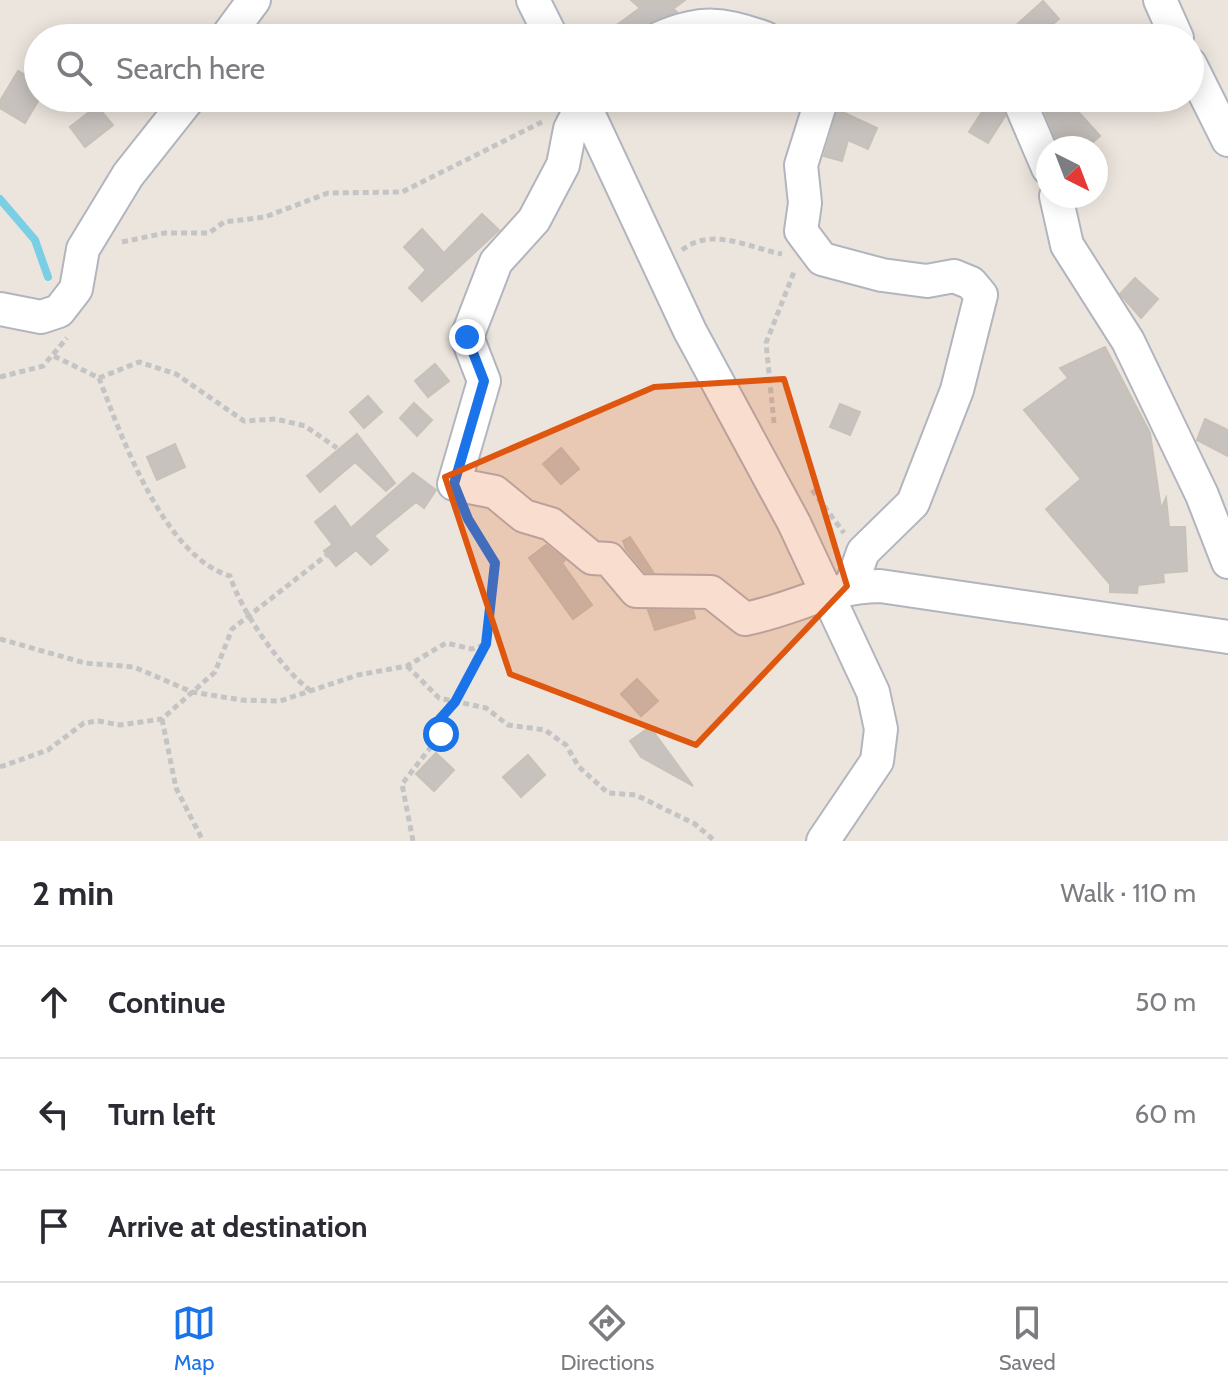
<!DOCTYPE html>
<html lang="en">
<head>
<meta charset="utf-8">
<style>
	:root { --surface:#fff; --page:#f2f2f3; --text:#2b2b33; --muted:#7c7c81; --line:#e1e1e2; --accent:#1a73e8 }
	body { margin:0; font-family:Cabin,sans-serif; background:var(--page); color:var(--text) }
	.compass { position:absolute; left:1036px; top:136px; width:72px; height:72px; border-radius:50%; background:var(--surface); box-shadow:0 4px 20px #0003; rotate:138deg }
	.stop { position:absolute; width:24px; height:24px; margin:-18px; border:6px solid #1a73e8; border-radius:50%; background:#fff }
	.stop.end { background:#1a73e8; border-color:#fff; box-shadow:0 2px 8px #0008 }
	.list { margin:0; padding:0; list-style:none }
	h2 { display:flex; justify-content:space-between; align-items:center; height:104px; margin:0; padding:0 32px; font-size:34px }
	h2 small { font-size:26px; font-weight:400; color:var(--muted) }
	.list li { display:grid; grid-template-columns:52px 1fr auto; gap:24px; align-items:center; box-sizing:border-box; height:112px; padding:0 32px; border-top:2px solid var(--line) }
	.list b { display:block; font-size:30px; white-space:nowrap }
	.list em { font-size:26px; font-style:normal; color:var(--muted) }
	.icon { flex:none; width:44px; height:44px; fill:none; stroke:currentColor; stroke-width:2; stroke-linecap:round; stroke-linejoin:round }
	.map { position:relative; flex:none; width:1228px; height:841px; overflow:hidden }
	.search { position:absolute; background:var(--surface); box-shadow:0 4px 20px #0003; left:24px; right:24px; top:24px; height:88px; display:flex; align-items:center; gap:20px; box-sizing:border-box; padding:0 28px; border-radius:44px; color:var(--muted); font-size:30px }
	.sheet { height:440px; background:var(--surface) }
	nav { display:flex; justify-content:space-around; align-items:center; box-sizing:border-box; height:112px; border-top:2px solid var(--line); background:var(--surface); font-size:22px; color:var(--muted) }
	nav a { display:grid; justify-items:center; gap:4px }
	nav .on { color:var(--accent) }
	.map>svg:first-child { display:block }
</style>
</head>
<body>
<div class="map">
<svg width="1228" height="841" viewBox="0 0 1228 841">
	<rect width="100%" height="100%" fill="#ece5de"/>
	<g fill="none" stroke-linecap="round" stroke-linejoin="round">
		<path stroke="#7acfe5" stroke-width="8" d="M0 199 35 240 48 277"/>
	</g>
	<g fill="#c7c2be" stroke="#c7c1b8" stroke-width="2">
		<path d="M631 0H685L673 9 677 12 652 21 634 38H599L640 8Z"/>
		<path d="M1043 1 1059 19 1036 38H1002Z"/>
		<path d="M18 71 38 82V101L25 123 0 108V101Z"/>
		<path d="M991 98H999L1005 116 988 143 969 132Z"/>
		<path d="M1039 98H1066L1100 136 1086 148H1060Z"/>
		<path d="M97 106 113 125 85 147 70 127Z"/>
		<path d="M838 110 877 128 868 149 848 140 842 161 824 156Z"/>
		<path d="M482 214 499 230 422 301 409 288 426 270 404 247 422 229 444 253Z"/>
		<path d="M1135 278 1158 299 1141 318 1120 294Z"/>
		<path d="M1105 347 1150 433 1161 509 1166 498 1169 527H1185L1187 571 1163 573 1164 582 1138 585 1137 593 1110 592V584L1046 509 1081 479 1024 410 1068 378 1060 368Z"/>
		<path d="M435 364 449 381 428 397 415 381Z"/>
		<path d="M368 396 382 412 364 428 350 412Z"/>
		<path d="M414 403 432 420 417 436 400 418Z"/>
		<path d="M840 404 860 412 850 435 830 427Z"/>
		<path d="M1205 419 1228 430V456L1197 440Z"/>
		<path d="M357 434 395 483 386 491 355 462 320 492 307 476Z"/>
		<path d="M175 444 185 467 157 480 147 457Z"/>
		<path d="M561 448 579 469 561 484 543 464Z"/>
		<path d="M413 473 436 490 424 508 416 502 374 536 388 550 371 565 356 550 336 566 324 551 337 541 332 544 315 522 335 506 351 528Z"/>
		<path d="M630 537 638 549 653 572H645L626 549 623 541Z"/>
		<path d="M546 545 565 560 562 563 592 605 573 619 529 558Z"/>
		<path d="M648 610 693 611 695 618 655 630Z"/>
		<path d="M637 679 658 701 641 716 621 694Z"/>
		<path d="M650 727 693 786 641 757 630 741Z"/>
		<path d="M436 753 454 770 434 791 416 774Z"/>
		<path d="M528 755 545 775 521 797 503 777Z"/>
	</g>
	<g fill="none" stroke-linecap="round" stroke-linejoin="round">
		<defs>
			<g id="minor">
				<path d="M533 0 552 38"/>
				<path d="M1160 0 1177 38"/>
				<path d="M226 38 254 0"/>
				<path d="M660 38C702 20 724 23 765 38"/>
				<path d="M1190 64 1228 140"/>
				<path d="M581 98 690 331 794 523 873 692 881 729 877 761 823 841"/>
				<path d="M586 98 570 129 563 165 534 220 496 262 467 337 484 381 454 484 495 492 524 516 551 524 592 558 609 559 636 591 711 592 745 619C795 609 826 587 880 586L1228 637"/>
				<path d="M822 98 801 165 805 203 801 231 822 259 882 275 927 281 954 276 971 283 981 295 957 390 913 503 863 552 851 586"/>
				<path d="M1018 98 1048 168"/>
				<path d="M1056 196 1067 245 1128 341 1202 495 1228 562"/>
				<path d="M0 309 41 317 59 311 76 289 83 249 128 175 189 98"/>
			</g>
		</defs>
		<use href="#minor" stroke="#b2b5bd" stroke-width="36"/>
		<g stroke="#c4c4c4" stroke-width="5" stroke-dasharray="6 4" stroke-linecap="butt">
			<path d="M122 242 165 233H209L224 222 265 217 328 193 402 192 542 122"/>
			<path d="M682 250C712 226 749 248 782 254"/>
			<path d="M54 356 99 378C122 438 164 556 230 576 241 611 281 669 311 691"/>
			<path d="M0 377 43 366 67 338"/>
			<path d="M99 378 139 362 176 374 244 421 276 419 305 426 337 448"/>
			<path d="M774 423 766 343 794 272"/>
			<path d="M812 490 844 533"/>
			<path d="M0 639 85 663 134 667 192 692 241 700 280 701 358 675 407 666 446 643 472 649 486 644"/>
			<path d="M407 666 439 698 486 708 508 725 545 730 566 745 579 767 608 793 636 795 695 824 715 841"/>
			<path d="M162 719 176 788 203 841"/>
			<path d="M0 767 48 750 84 723 98 721 120 725 162 719 215 672 232 629 332 551"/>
			<path d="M413 841 402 784 441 734 439 720 455 702 486 644 495 563 467 515"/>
		</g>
		<use href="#minor" stroke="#fff" stroke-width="32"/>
	</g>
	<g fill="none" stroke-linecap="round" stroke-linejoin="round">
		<path stroke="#1a73e8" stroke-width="10" d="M441 734 439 720 455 702 486 644 495 563 468 519 454 484 484 381 467 337"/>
	</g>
	<path fill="#df570e" fill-opacity="0.2" stroke="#df570e" stroke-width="6" stroke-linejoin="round" d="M784 379 847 586 696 745 510 674 445 477 654 387Z"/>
</svg>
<svg class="compass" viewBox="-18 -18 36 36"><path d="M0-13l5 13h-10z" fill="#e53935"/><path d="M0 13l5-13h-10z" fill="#7c7c81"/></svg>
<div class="stop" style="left:441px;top:734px"></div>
<div class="stop end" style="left:467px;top:337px"></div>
<div class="search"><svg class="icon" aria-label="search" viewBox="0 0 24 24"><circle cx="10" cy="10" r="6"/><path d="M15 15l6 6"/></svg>Search here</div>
</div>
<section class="sheet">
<h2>2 min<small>Walk · 110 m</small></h2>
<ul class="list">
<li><svg class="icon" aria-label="ahead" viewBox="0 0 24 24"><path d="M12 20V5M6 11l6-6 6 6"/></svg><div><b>Continue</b></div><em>50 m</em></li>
<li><svg class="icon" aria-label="left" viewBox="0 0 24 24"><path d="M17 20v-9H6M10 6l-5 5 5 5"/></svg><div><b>Turn left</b></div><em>60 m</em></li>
<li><svg class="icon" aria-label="arrive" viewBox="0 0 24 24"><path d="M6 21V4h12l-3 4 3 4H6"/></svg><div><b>Arrive at destination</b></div></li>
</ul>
</section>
<nav>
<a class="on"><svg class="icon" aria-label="map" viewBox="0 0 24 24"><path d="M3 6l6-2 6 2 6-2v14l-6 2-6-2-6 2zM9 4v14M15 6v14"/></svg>Map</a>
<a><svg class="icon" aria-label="directions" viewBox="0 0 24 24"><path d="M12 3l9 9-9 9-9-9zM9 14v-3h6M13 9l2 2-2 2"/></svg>Directions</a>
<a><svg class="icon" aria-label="saved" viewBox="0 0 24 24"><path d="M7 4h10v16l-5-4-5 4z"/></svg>Saved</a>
</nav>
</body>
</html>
